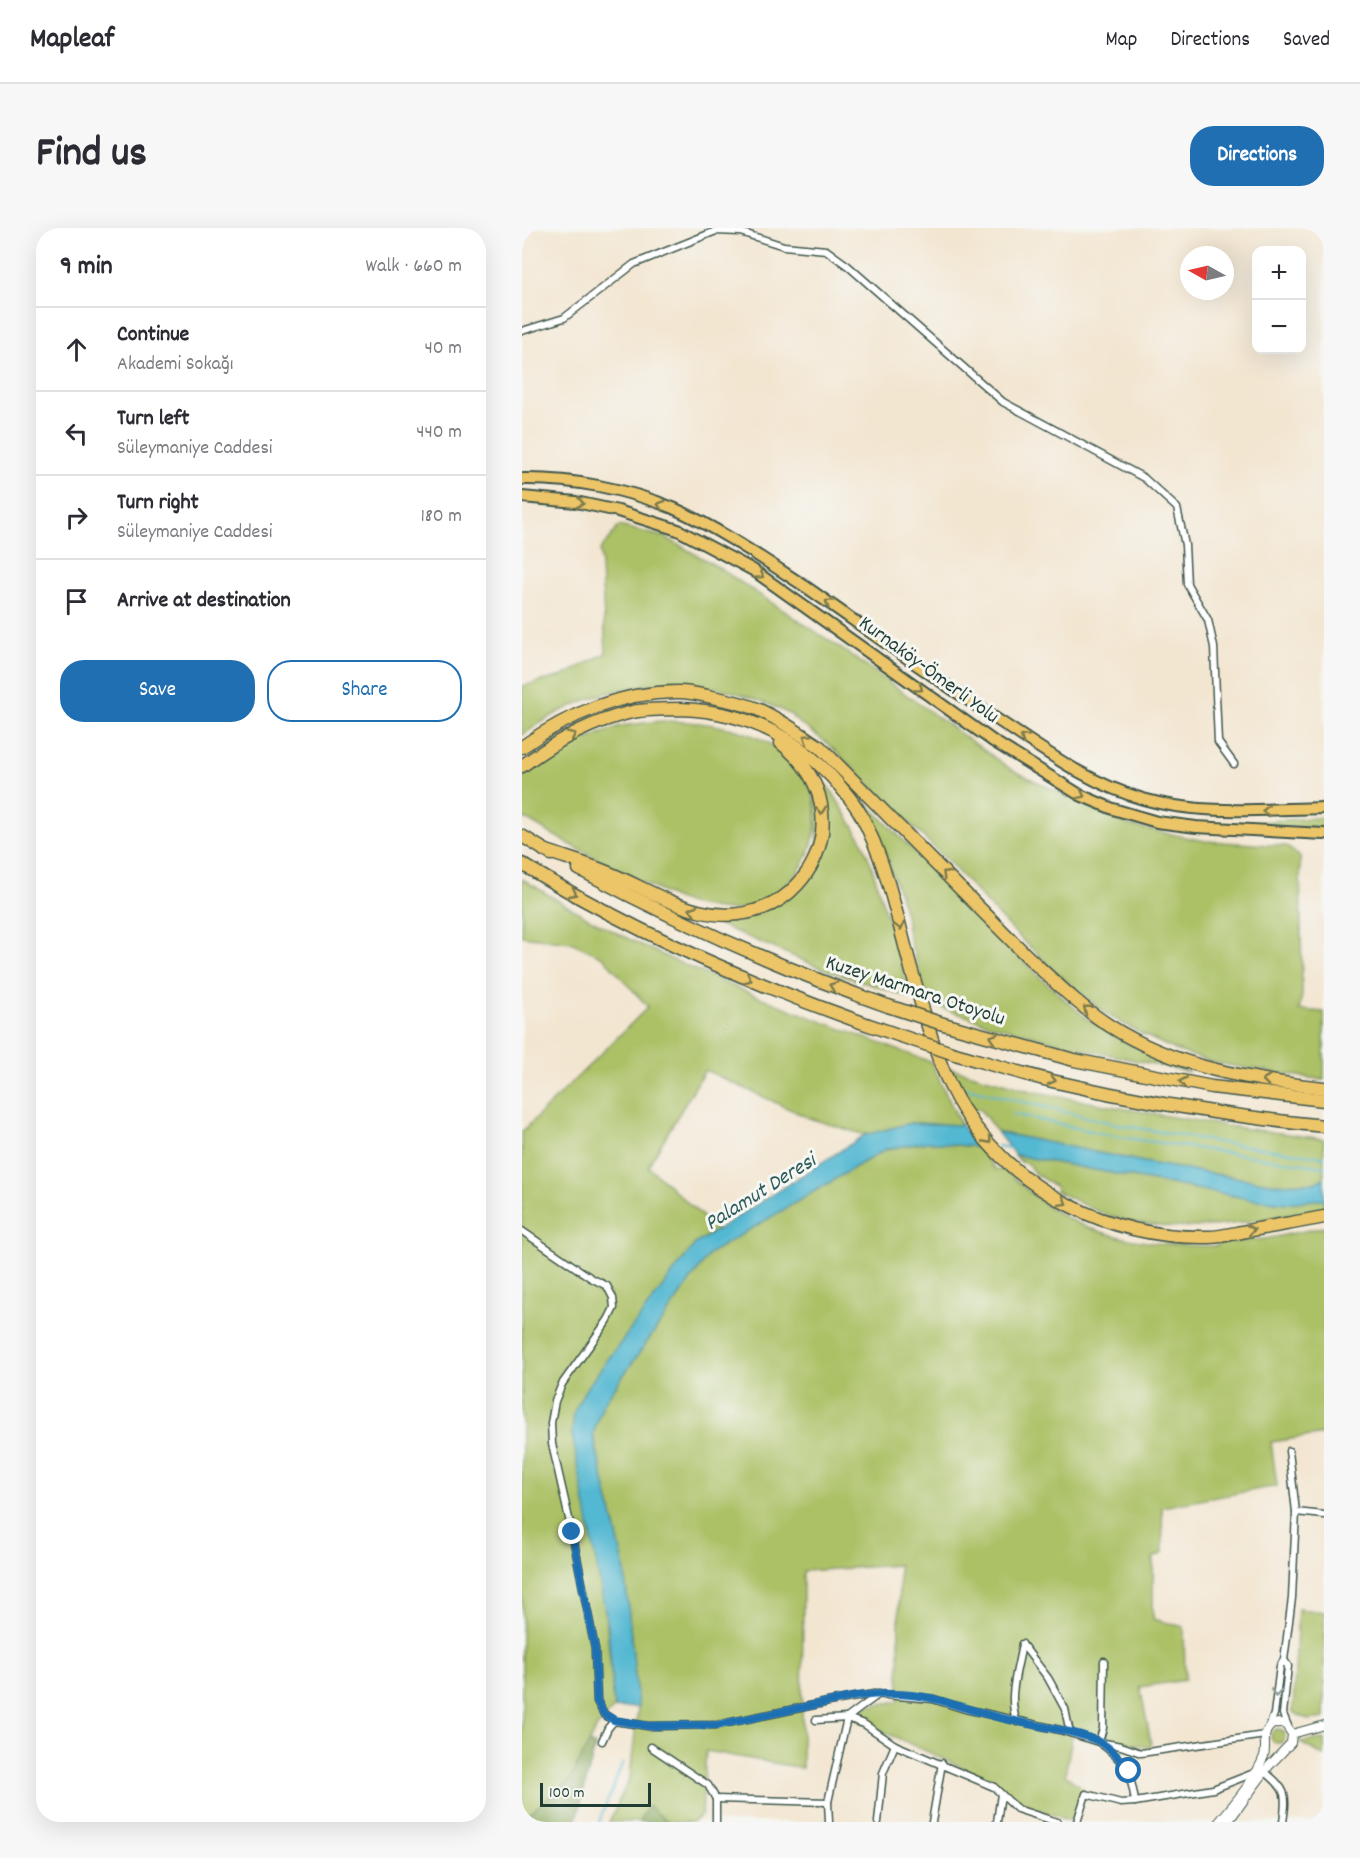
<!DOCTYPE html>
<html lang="en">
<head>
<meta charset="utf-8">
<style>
	:root { --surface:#fff; --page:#f7f7f7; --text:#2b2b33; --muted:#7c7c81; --line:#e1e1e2; --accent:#1f6fb2 }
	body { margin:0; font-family:Dekko,sans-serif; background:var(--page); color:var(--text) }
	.controls { position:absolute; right:18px; top:18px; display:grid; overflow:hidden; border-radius:12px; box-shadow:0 6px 24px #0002 }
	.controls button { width:54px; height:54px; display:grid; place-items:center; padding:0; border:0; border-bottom:2px solid var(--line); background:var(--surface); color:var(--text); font:30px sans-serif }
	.compass { position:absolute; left:658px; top:18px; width:54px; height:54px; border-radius:50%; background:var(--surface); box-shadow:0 6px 24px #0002; rotate:278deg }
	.scale { position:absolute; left:18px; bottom:15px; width:111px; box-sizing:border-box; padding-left:6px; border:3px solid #1f3d34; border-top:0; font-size:16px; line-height:21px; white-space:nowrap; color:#1f3d34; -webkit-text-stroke:4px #f6f6f2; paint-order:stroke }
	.stop { position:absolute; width:18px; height:18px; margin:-14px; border:4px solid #1f6fb2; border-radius:50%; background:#fff }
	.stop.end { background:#1f6fb2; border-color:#fff; box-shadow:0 2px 6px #0008 }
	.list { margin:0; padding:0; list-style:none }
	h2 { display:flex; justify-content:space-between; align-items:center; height:78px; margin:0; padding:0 24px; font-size:26px }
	h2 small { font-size:20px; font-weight:400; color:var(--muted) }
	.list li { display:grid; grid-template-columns:39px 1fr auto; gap:18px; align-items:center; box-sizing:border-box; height:84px; padding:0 24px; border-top:2px solid var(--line) }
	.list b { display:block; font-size:22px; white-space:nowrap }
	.list p { margin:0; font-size:20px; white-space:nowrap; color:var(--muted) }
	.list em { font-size:20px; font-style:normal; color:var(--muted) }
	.actions { display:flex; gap:12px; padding:18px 24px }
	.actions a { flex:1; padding:14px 0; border:2px solid var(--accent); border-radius:24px; text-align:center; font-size:21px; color:var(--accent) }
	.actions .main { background:var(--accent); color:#fff }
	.icon { flex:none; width:33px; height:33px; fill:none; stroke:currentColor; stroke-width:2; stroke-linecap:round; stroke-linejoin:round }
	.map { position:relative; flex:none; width:802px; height:1594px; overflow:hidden; border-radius:24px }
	header { display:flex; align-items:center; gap:36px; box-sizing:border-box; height:84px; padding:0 30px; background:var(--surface); border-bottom:2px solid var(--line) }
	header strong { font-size:28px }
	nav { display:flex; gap:33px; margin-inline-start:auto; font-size:21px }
	.intro { display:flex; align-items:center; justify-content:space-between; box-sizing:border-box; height:144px; padding:0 36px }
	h1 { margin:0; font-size:42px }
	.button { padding:15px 27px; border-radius:24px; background:var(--accent); color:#fff; font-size:21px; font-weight:700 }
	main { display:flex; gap:36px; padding:0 36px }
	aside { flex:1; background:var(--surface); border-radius:24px; box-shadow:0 6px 24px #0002 }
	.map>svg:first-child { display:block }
</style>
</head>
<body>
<header>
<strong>Mapleaf</strong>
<nav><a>Map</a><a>Directions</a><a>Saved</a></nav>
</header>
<div class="intro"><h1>Find us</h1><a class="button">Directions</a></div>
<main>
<aside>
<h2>9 min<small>Walk · 660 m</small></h2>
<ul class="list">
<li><svg class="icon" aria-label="ahead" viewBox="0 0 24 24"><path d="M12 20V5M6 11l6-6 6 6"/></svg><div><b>Continue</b><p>Akademi Sokağı</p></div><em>40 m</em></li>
<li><svg class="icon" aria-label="left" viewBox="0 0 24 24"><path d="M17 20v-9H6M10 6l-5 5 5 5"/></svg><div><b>Turn left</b><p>Süleymaniye Caddesi</p></div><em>440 m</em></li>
<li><svg class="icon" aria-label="right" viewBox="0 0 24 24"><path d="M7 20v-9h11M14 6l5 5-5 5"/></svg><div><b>Turn right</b><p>Süleymaniye Caddesi</p></div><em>180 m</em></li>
<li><svg class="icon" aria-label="arrive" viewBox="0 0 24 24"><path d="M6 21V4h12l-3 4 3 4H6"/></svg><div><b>Arrive at destination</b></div></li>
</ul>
<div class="actions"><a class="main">Save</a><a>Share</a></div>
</aside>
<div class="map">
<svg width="802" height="1594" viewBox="0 0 802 1594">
	<rect width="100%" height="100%" fill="#f6f6f2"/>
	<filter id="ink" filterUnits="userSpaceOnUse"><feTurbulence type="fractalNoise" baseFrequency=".0167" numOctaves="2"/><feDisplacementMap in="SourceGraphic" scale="12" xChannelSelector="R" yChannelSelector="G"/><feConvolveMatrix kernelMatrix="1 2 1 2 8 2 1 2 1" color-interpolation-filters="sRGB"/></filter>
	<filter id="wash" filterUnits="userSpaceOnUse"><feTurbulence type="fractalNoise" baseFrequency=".008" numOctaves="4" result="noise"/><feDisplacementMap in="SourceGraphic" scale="24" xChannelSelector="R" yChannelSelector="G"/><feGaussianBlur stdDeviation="1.35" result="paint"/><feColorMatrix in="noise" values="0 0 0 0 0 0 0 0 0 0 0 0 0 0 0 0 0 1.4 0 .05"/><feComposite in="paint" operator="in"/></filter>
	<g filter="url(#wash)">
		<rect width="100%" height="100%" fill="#f3e6d1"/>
		<g fill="#acc166" stroke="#667f4d" stroke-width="1.5">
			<path d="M97 298 143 309 194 338 323 423 490 542 609 598 683 613 764 618 778 629 780 767 777 782 802 784V852L693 835 653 822 618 805 584 786 533 743 487 699 427 634 305 515 271 490V488C193 447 118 445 39 483 25 490 13 499 0 507V458L41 448 84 425 78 322Z"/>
			<path d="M139 493C185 493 245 501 276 540 318 593 281 668 219 681 208 683 194 681 183 679 163 677 142 665 124 656 82 635 41 613 0 589V550L31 528 33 530 57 514 98 498Z"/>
			<path d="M292 543 311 565 339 611 349 636 389 770 299 740 181 690 237 686 297 632Z"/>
			<path d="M328 558 477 710 521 752 564 790 595 810 667 844 561 821 467 796 406 775 384 698H386C373 647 358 603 328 558Z"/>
			<path d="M802 589V600L701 597Z"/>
			<path d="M0 651C29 668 57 686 87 701 191 754 299 794 409 834L439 897 389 895 343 907 287 890 183 842 126 938 195 1002 173 1016 64 1162 92 1480 75 1499 48 1552 2 1591H0V904L126 779 81 729 49 714 0 708Z"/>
			<path d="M428 840 509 863 604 881 704 898 802 911V950L792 955 754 956 632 936 475 904 458 881 450 882Z"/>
			<path d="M405 914 455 919 474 942 482 941C497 954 511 969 528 980 578 1013 638 1018 696 1018L698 1015 743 1011 802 999V1206L749 1214 755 1258 640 1279 641 1325 631 1330V1391L662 1399 663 1452 618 1459 630 1520 551 1503 543 1547 562 1561 551 1594 490 1572 473 1554 315 1483 377 1473V1337L281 1343 280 1540 184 1523 180 1586 170 1594H146L126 1579 117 1594H87L108 1549 116 1479 102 1337 71 1206 81 1176 188 1025 364 921Z"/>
			<path d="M493 927 728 971 764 975 802 971V980C733 993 657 1011 588 988 569 981 552 972 534 963L535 960 512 945 506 936 499 934Z"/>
			<path d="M776 1381 802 1384V1490L787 1492 771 1484Z"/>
			<circle cx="756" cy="1508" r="7"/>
			<path d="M802 1511V1528L777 1514Z"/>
		</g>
		<g fill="#89a75b" stroke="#547248" stroke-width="1.5">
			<path d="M67 1515 73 1518 54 1594H0V1591L48 1552Z"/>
			<path d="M126 1578 146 1594H117Z"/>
		</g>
		<g fill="#53b8d2" stroke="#397a83" stroke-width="1.5">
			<path d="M389 895 439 897 455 919 405 914 364 921 188 1025 81 1176 71 1206 102 1337 116 1479 92 1480 86 1398 50 1206 52 1184 63 1162 173 1016 343 907Z"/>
			<path d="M475 904 632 936 754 956 792 955 802 950V971L764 975 728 971 493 927Z"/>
		</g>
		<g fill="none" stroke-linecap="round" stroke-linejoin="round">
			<g stroke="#53b8d2" stroke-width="2">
				<path d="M444 860 594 896 695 914 802 929"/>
				<path d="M491 886 591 908 802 939"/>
				<path d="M450 914 462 916"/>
				<path d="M476 918 488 920"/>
				<path d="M77 1594 101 1534"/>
			</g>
		</g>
	</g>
	<g filter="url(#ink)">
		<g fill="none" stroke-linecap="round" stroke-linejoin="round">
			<defs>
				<g id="minor">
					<path d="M0 103 42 90 112 36 194 3 218 4 262 18 304 22 326 38 481 174 622 250 655 280 663 317 665 356 686 392 692 419 696 514 712 536"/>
					<path d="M0 1003 69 1050 85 1058 91 1070 92 1080 86 1092 40 1156 33 1173 29 1195 30 1216 50 1304 73 1421 75 1473 82 1486 92 1493 126 1498 196 1497 311 1473 352 1466 411 1471 443 1481 538 1502 577 1514 599 1518 619 1525 743 1507"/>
					<path d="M774 1284 802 1287"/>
					<path d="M500 1416 526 1450 543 1481 548 1505"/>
					<path d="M762 1432 766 1438 761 1486 766 1498"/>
					<path d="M582 1433 581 1500 577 1514C602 1532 609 1543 613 1574"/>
					<path d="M325 1490 357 1466"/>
					<path d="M294 1492 325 1490 342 1496 373 1517 472 1559 495 1581 535 1594"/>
					<path d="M495 1494C485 1470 496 1441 500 1416"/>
					<path d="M747 1499 752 1486 758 1438 762 1432 770 1370 774 1284 767 1223"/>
					<path d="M80 1513 86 1500 92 1493"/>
					<path d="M129 1519 186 1557 194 1571V1594"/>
					<path d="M743 1544C765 1561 765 1567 761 1594"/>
					<path d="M194 1571 306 1574"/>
					<path d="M307 1594 306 1574 325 1490"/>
					<path d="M356 1594 361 1545 373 1517"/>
					<path d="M410 1594 420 1535"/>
					<path d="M475 1594 479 1566"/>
					<path d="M555 1594 564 1566 599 1575 613 1574 691 1561 732 1545"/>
				</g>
				<g id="tertiary">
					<path d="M770 1506 802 1497"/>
					<path d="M697 1594C713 1574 733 1552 742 1528 745 1519 740 1508 746 1501 750 1495 756 1494 763 1496L770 1506 769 1515 766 1518 747 1538 706 1594"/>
				</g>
				<g id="trunk">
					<path d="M0 251C49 250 105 261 151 280 198 301 241 331 284 359 350 405 415 452 482 496 526 525 570 557 621 571 680 588 742 581 802 580"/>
					<path d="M0 269 54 274 96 283 156 302 231 342 471 513 558 567 591 581 635 594 674 599 802 606"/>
				</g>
				<g id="motorway">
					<path d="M0 519C46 486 101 463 158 464 169 464 180 467 190 469 205 472 221 475 235 481 258 491 277 505 298 519L507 730C532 753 558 779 588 798 652 839 728 852 802 860"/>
					<path d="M0 538C32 514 71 493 110 484 126 481 142 481 159 481 218 483 268 505 308 547 319 559 331 572 339 587 368 641 377 703 395 761 407 802 418 845 441 881 494 965 589 1011 687 1009 699 1009 713 1005 725 1003 751 998 776 994 802 989"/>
					<path d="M0 608 29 626"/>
					<path d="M22 622C44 630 66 636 87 645 137 666 185 702 241 680 255 675 265 668 275 657 289 642 297 626 300 605 304 567 288 538 259 515"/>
					<path d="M0 636C118 708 245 763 376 807"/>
					<path d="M57 641C157 695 259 740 366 778"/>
					<path d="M418 795 552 832 690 859 802 872"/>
					<path d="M433 826C465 835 498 845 530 853 620 874 711 889 802 898"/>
				</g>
			</defs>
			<use href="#minor" stroke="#3f564c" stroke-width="9"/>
			<use href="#tertiary" stroke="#3f564c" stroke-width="10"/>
			<use href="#trunk" stroke="#3f564c" stroke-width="14"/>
			<use href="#motorway" stroke="#3f564c" stroke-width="15"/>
			<use href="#minor" stroke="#fff" stroke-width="6"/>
			<use href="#tertiary" stroke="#fff" stroke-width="8"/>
			<use href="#trunk" stroke="#edc569" stroke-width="10"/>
			<use href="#motorway" stroke="#edc569" stroke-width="12"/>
			<defs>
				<g id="motorway-bridge">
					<path d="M366 778 418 795"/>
					<path d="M376 807 433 826"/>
				</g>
			</defs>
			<use href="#motorway-bridge" stroke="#3f564c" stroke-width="15" stroke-linecap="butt"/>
			<use href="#motorway-bridge" stroke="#edc569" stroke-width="12"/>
		</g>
		<defs><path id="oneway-chevron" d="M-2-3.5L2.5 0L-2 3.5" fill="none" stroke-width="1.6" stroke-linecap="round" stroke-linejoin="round" transform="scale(1.5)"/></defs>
		<g stroke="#7c7a4c">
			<use href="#oneway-chevron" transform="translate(58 275) rotate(10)"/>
			<use href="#oneway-chevron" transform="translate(139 277) rotate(-162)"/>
			<use href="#oneway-chevron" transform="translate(238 347) rotate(35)"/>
			<use href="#oneway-chevron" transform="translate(307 375) rotate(-146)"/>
			<use href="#oneway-chevron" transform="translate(397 460) rotate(36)"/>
			<use href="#oneway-chevron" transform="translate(50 507) rotate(-26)"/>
			<use href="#oneway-chevron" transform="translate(285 510) rotate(-146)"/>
			<use href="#oneway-chevron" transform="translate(502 510) rotate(-146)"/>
			<use href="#oneway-chevron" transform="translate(559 567) rotate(27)"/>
			<use href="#oneway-chevron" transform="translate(299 582) rotate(85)"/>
			<use href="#oneway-chevron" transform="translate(744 583) rotate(177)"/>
			<use href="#oneway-chevron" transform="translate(424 646) rotate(-135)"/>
			<use href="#oneway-chevron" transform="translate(51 665) rotate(28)"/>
			<use href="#oneway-chevron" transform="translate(171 682) rotate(-165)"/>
			<use href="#oneway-chevron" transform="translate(378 698) rotate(76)"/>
			<use href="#oneway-chevron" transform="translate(226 751) rotate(23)"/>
			<use href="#oneway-chevron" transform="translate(311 758) rotate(-160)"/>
			<use href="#oneway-chevron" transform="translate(565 781) rotate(-142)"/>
			<use href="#oneway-chevron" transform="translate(471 810) rotate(-163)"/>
			<use href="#oneway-chevron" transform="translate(530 852) rotate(13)"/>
			<use href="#oneway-chevron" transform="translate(744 852) rotate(-173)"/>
			<use href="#oneway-chevron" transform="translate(661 854) rotate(-169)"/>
			<use href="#oneway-chevron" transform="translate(466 912) rotate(48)"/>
			<use href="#oneway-chevron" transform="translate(541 974) rotate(30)"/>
			<use href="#oneway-chevron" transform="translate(729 1002) rotate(-10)"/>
		</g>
		<use stroke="#8f9e9a" href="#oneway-chevron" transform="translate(754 1465) rotate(97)"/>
	</g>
	<g fill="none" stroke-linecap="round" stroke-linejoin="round" filter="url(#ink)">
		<path stroke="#1f6fb2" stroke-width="8" d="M50 1304 73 1421 75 1473 82 1486 92 1492 126 1498 196 1497 335 1468C360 1465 389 1465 413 1471 438 1478 463 1487 488 1492 513 1498 556 1503 578 1514 590 1521 599 1532 607 1543"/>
	</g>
	<g text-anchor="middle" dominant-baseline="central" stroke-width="6" stroke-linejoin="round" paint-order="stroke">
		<g font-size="21" fill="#1f3d34" stroke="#f6f6f2">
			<text transform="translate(406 443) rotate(36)">Kurnaköy-Ömerli Yolu</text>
			<text transform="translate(393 764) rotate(18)">Kuzey Marmara Otoyolu</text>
		</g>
		<g font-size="22" font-style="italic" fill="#2c5c5c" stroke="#f6f6f2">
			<text transform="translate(239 965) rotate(-32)">Palamut Deresi</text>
		</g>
	</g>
</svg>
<div class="controls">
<button>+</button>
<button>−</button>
</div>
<svg class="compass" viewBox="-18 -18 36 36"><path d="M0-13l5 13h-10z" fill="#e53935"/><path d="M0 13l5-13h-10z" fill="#7c7c81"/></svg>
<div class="scale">100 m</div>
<div class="stop" style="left:607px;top:1543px"></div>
<div class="stop end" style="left:50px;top:1304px"></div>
</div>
</main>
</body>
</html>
